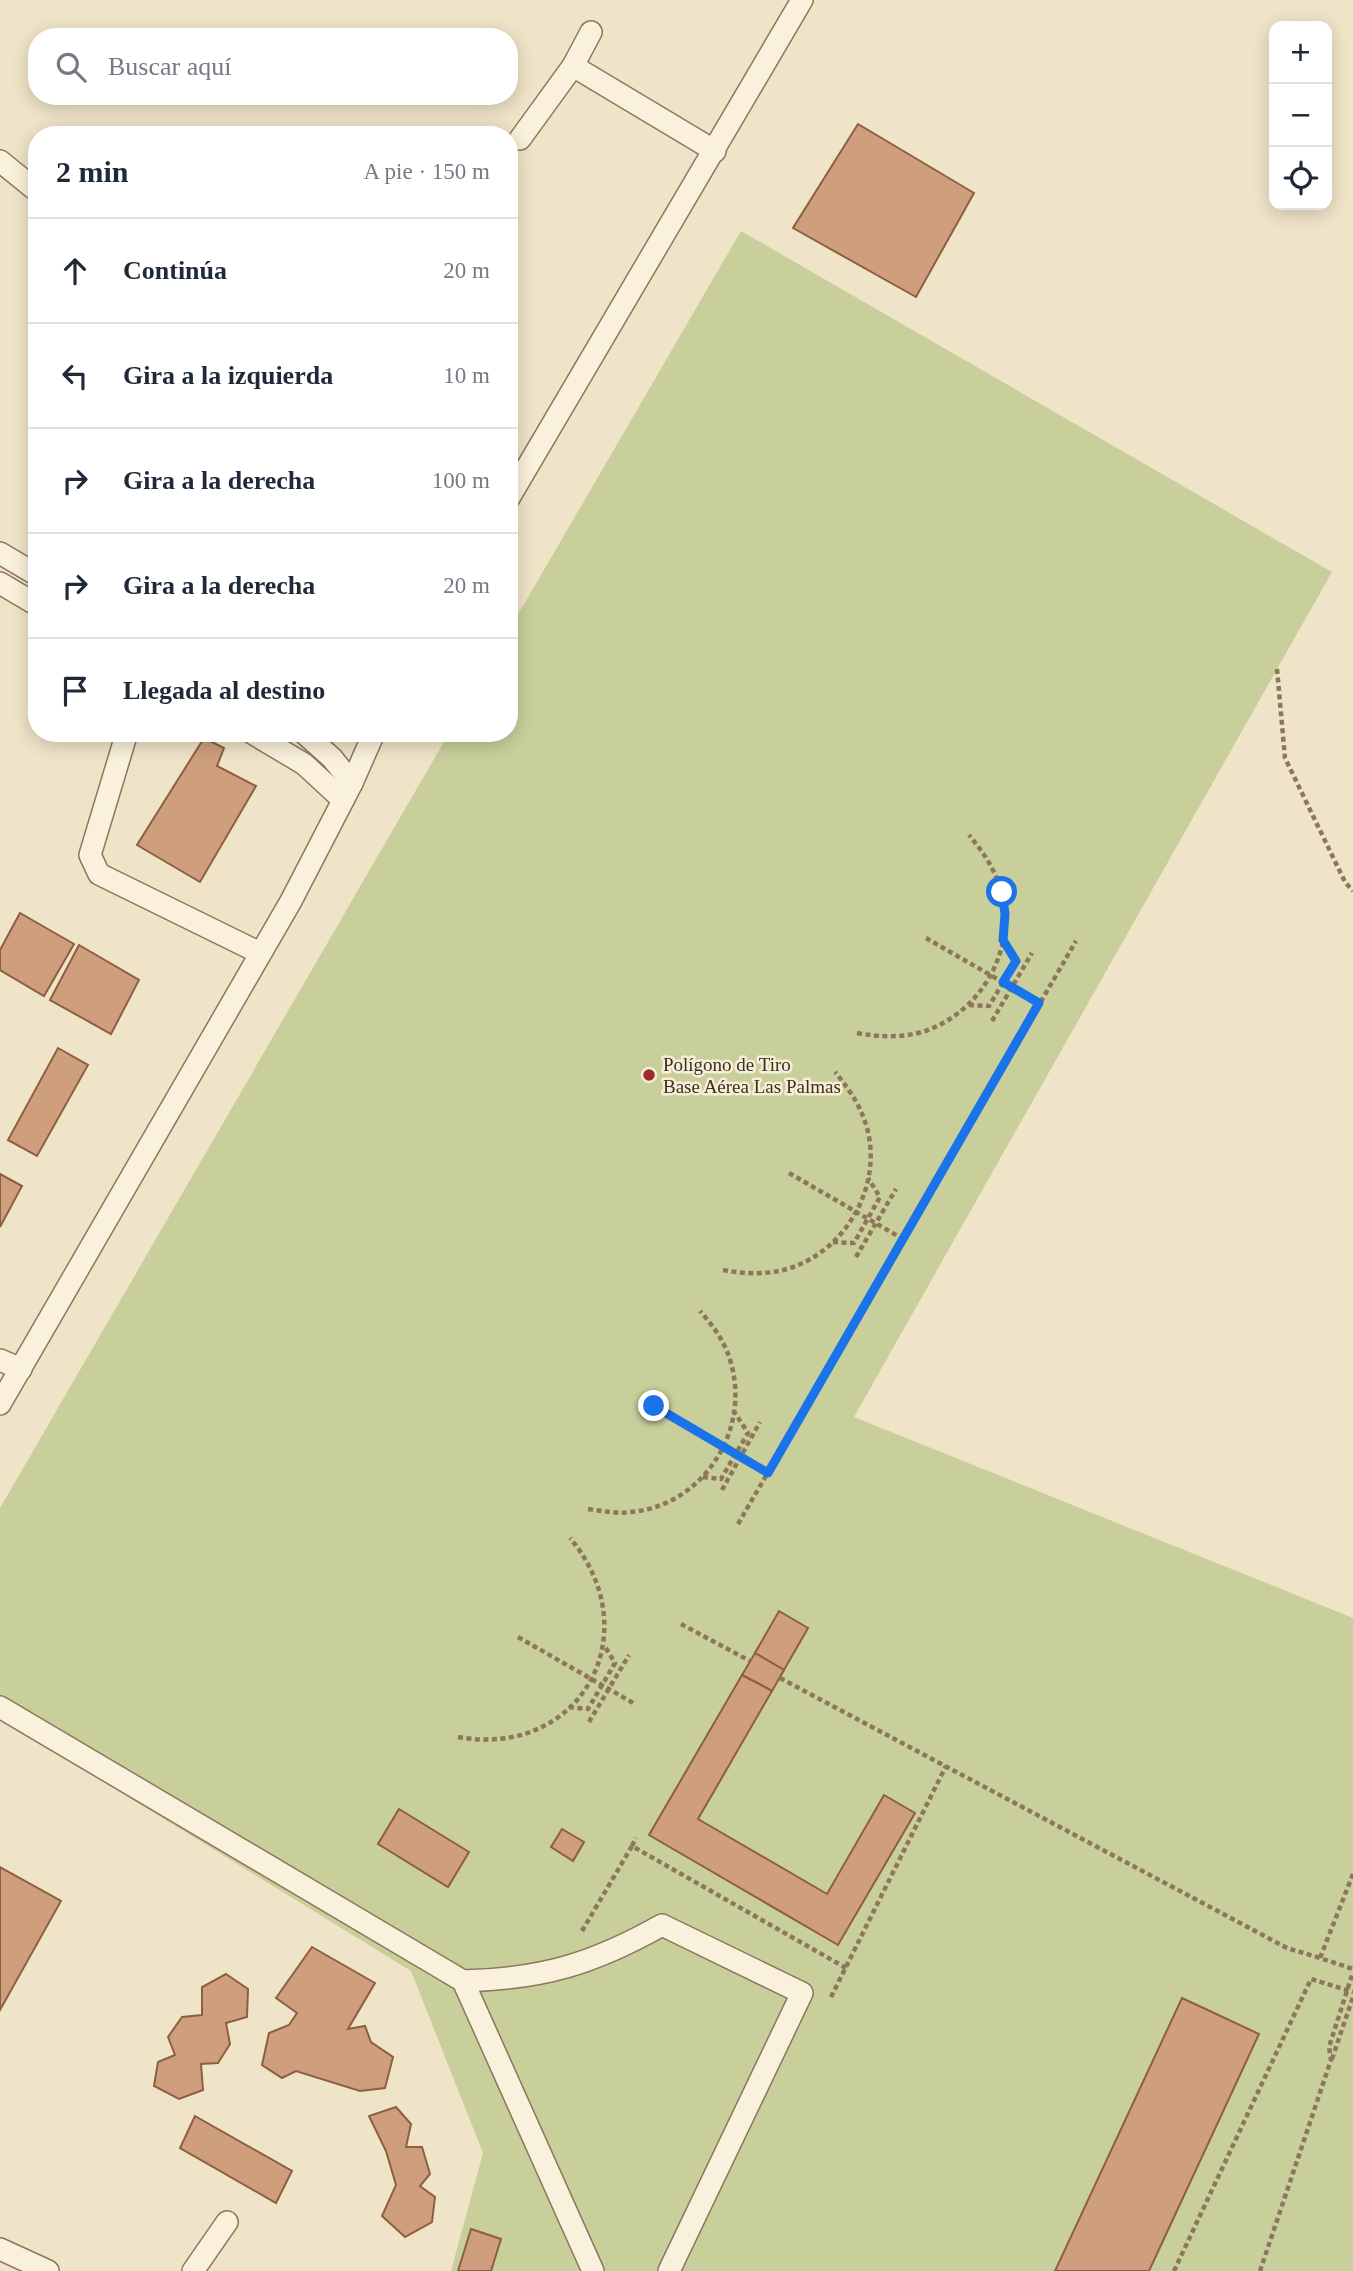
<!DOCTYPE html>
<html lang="es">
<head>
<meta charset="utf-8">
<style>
	:root { --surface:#fff; --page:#f2f2f3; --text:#1f2937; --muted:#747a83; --line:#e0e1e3 }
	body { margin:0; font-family:"Times New Roman",serif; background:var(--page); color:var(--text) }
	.controls { position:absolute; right:21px; top:21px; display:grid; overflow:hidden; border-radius:14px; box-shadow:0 4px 18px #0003 }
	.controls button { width:63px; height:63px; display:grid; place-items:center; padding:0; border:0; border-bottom:2px solid var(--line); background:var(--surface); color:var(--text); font:35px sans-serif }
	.stop { position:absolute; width:21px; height:21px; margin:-16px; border:5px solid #1a73e8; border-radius:50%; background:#fff }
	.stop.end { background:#1a73e8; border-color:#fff; box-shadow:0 2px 7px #0008 }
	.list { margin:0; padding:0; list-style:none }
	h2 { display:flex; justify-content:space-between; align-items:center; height:91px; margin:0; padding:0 28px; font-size:30px }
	h2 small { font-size:23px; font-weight:400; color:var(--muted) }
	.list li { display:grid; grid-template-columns:46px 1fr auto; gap:21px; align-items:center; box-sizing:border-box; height:105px; padding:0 28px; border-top:2px solid var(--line) }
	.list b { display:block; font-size:26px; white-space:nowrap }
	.list em { font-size:23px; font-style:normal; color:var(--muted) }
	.icon { flex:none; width:38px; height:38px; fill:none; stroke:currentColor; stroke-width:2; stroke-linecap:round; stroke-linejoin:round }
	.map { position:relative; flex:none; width:1353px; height:2271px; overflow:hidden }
	.search { position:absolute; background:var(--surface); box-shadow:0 4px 18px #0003; left:28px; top:28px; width:490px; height:77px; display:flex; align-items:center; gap:18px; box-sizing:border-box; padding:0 24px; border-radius:28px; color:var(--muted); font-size:26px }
	.panel { position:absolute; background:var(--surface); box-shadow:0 4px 18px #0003; left:28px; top:126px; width:490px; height:616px; border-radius:28px }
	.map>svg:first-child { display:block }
</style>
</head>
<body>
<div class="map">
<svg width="1353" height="2271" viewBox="0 0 1353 2271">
	<rect width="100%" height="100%" fill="#f0e4c8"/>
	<path fill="#c9cf9b" d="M741 231 1332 572 854 1417 1353 1618V2271H451L483 2153 411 1971 0 1718V1508L449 733H509V630Z"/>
	<g fill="#cf9f7d" stroke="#8d5f41" stroke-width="2">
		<path d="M858 124 974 193 916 297 793 228Z"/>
		<path d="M204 738 224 748 217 766 256 786 200 882 137 845Z"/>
		<path d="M20 913 74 944 44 996 0 970V950Z"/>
		<path d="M79 945 139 980 111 1034 50 1000Z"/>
		<path d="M58 1048 88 1065 37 1156 8 1140Z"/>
		<path d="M0 1174 22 1186 0 1227Z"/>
		<path d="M779 1611 808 1628 784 1670 755 1653Z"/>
		<path d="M755 1653 784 1670 772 1691 742 1675Z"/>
		<path d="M742 1675 772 1691 698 1819 827 1894 884 1795 915 1813 838 1945 649 1835Z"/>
		<path d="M399 1809 469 1852 448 1887 378 1844Z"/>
		<path d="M562 1829 584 1842 573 1861 551 1847Z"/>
		<path d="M0 1867 61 1901 0 2010Z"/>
		<path d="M312 1947 375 1983 348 2029 365 2026 371 2042 393 2057 385 2088 360 2091 296 2071 282 2078 262 2065 269 2033 289 2025 297 2013 276 1998Z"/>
		<path d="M226 1974 248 1989 247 2017 226 2023 230 2044 218 2063 201 2064 203 2090 179 2099 154 2086 158 2062 175 2055 168 2037 182 2017 202 2015V1987Z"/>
		<path d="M1182 1998 1259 2034 1149 2271H1055Z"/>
		<path d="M396 2107 411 2124 406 2147H422L430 2174 420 2186 435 2197 432 2222 405 2237 382 2216 396 2185 386 2151 369 2116Z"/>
		<path d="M195 2116 292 2171 276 2203 180 2148Z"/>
		<path d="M471 2229 501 2239 491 2271H458Z"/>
	</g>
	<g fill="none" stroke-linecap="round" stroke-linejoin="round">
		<defs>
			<g id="service">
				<path d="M573 66 715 151"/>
				<path d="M520 139 573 66 591 32"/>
				<path d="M0 161 37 191"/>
				<path d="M509 498 802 0"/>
				<path d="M0 553 37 575"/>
				<path d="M0 583 37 605"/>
				<path d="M252 733 304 764 343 800"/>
				<path d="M304 733 332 758 352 783"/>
				<path d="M125 739 90 855 99 874 260 953"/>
				<path d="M0 1360 21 1369"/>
				<path d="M0 1404 291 901 352 783 374 733"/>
				<path d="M0 1707 463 1981 593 2271"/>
				<path d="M463 1981C542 1979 593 1964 662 1925L802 1993 669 2271"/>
				<path d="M0 2249 48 2271"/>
				<path d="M193 2271 227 2222"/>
			</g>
		</defs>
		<use href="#service" stroke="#8d765c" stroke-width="24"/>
		<g stroke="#8d765c" stroke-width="4.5" stroke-dasharray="5 3.5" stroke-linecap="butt">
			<path d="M1277 669 1285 758 1345 882 1353 891"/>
			<path d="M926 938 1039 1003"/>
			<path d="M969 1005 989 1006 1016 961 1003 941"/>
			<path d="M992 1021 1032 953"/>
			<path d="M857 1033C879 1037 900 1038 922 1032 980 1014 1018 950 1001 891 995 869 983 852 969 835"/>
			<path d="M789 1173 903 1239"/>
			<path d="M833 1242 854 1243 880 1197 868 1178"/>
			<path d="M856 1257 896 1189"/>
			<path d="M723 1270C745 1274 766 1275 787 1269 845 1252 883 1187 867 1128 861 1106 849 1089 835 1072"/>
			<path d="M654 1406 768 1473"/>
			<path d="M703 1477 721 1479 748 1433 735 1413"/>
			<path d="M722 1490 760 1422"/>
			<path d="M588 1509C603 1511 617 1514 631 1512 701 1506 749 1434 732 1367 727 1345 715 1328 700 1311"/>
			<path d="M738 1524 1076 941"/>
			<path d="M681 1624 750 1661"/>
			<path d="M518 1637 635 1704"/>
			<path d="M780 1678 1287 1948 1320 1958"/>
			<path d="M569 1707 588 1709 615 1663 604 1645"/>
			<path d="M589 1722 629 1655"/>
			<path d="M458 1737C581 1759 650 1633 570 1538"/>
			<path d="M632 1846 636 1838"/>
			<path d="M1353 1874 1320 1958 1353 1969"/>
			<path d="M582 1931 632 1846 846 1968"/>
			<path d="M831 1997 946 1766"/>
			<path d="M1332 2059 1353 1997"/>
			<path d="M1174 2271 1311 1979 1353 1992"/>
			<path d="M1260 2271 1331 2060 1329 2047 1353 1972"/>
		</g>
		<use href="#service" stroke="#faf1dc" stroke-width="21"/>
	</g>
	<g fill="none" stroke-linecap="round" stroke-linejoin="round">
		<path stroke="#1a73e8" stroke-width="9" d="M654 1406 768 1473 1039 1003 1003 982 1016 961 1003 940 1005 914 1002 892"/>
	</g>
	<circle fill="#9e2a2b" stroke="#f7eed8" stroke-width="2.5" cx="649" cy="1075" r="7"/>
	<g text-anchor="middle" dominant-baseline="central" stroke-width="5" stroke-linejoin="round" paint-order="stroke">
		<g font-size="19" fill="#3d2e20" stroke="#f7eed8" text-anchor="start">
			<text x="663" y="1064">Polígono de Tiro<tspan x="663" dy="22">Base Aérea Las Palmas</tspan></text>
		</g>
	</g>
</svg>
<div class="controls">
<button>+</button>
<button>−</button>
<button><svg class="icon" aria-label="locate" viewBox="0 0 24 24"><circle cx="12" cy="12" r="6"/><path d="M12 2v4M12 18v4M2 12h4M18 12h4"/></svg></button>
</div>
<div class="stop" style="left:1002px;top:892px"></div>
<div class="stop end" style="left:654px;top:1406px"></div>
<div class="search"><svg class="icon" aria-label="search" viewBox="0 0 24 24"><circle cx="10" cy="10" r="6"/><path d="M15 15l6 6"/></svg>Buscar aquí</div>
<section class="panel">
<h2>2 min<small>A pie · 150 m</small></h2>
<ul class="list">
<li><svg class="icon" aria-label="ahead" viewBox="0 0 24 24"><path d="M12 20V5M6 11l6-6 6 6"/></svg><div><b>Continúa</b></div><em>20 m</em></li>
<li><svg class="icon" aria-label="left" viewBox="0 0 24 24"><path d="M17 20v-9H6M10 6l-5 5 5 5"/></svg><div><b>Gira a la izquierda</b></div><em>10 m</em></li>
<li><svg class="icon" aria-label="right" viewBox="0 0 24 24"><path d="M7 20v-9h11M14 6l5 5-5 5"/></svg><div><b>Gira a la derecha</b></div><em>100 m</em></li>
<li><svg class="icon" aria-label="right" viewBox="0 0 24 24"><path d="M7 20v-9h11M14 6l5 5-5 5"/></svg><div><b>Gira a la derecha</b></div><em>20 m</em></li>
<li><svg class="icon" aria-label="arrive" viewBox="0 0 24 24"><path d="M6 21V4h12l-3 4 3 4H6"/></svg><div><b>Llegada al destino</b></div></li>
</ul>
</section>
</div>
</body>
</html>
